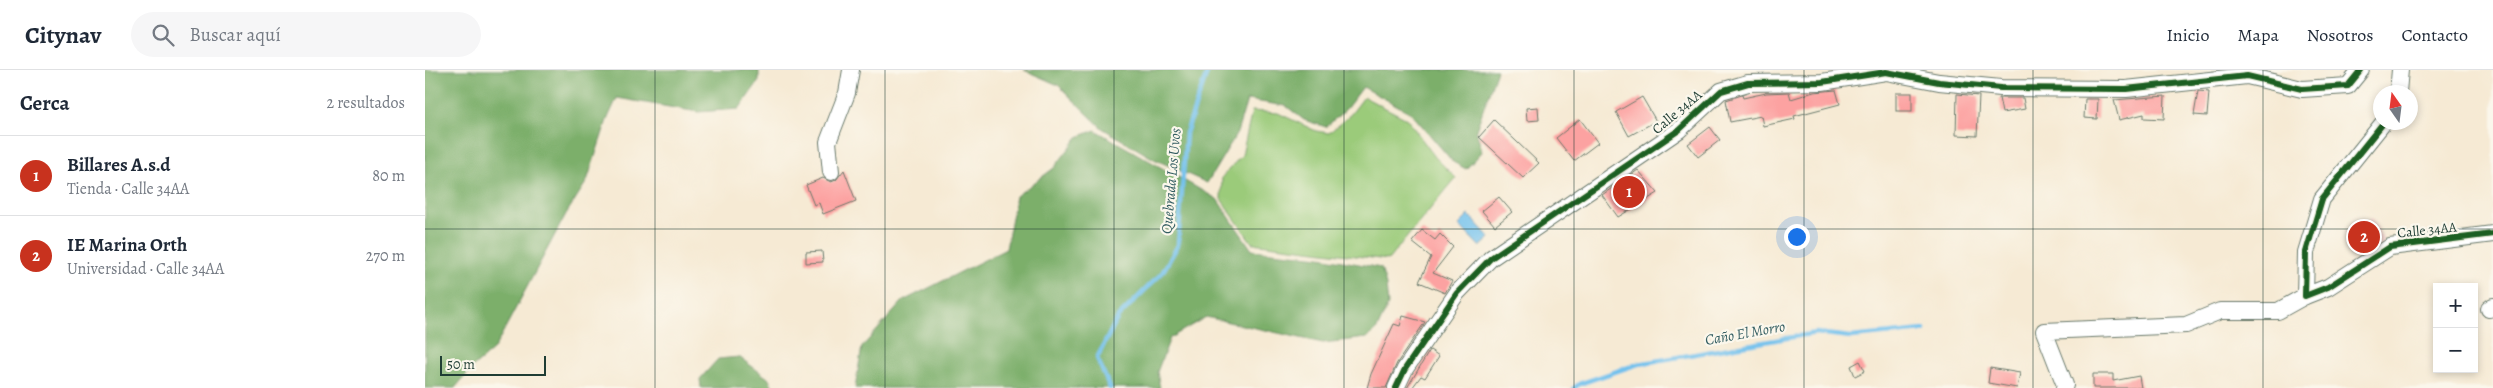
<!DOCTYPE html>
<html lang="es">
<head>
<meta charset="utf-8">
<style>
	:root { --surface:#fff; --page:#f6f6f7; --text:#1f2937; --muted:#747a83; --line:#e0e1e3; --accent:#c8321e }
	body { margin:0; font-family:Alegreya,serif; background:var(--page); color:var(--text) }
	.controls { position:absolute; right:15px; bottom:15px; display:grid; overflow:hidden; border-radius:0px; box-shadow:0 2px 8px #0003 }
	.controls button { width:45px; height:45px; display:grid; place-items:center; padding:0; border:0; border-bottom:1px solid var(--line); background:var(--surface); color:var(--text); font:25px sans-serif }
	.compass { position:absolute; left:1948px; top:15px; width:45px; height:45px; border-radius:50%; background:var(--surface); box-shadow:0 2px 8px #0003; rotate:346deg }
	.scale { position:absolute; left:15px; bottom:12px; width:106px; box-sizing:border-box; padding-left:5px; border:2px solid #1f3d34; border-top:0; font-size:14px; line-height:18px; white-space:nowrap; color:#1f3d34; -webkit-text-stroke:4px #fbf7ec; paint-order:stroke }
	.you { position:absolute; left:1371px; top:166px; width:18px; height:18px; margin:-12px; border:4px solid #fff; border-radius:50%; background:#1a73e8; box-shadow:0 0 0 8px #1a73e833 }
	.badge { display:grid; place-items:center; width:32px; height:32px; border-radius:50%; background:var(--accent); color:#fff; font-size:16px; font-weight:700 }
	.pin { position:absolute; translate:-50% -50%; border:2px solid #fff; box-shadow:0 1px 5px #0006 }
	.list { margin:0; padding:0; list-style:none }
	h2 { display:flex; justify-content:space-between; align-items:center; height:65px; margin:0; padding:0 20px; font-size:21px }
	h2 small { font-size:16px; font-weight:400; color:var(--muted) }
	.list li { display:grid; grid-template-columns:32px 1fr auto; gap:15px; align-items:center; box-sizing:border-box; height:80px; padding:0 20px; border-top:1px solid var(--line) }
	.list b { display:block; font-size:19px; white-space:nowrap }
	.list p { margin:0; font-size:16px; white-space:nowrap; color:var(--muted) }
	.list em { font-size:16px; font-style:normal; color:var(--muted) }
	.icon { flex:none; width:28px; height:28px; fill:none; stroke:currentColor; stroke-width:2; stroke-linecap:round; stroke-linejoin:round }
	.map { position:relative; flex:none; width:2068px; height:318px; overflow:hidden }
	header { display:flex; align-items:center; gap:30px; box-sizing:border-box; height:70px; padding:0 25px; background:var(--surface); border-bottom:1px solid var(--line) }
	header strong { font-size:24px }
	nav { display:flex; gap:28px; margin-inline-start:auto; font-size:18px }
	.search { width:350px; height:45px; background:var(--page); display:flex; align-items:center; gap:12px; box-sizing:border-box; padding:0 18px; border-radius:28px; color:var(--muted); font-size:19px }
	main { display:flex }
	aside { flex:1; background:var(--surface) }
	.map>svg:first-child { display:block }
</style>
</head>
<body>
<header>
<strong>Citynav</strong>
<div class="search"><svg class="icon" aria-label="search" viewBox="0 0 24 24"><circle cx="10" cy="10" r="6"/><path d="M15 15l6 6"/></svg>Buscar aquí</div>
<nav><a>Inicio</a><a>Mapa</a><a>Nosotros</a><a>Contacto</a></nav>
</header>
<main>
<aside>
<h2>Cerca<small>2 resultados</small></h2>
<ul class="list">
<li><span class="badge">1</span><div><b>Billares A.s.d</b><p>Tienda · Calle 34AA</p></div><em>80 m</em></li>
<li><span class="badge">2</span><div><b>IE Marina Orth</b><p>Universidad · Calle 34AA</p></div><em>270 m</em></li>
</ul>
</aside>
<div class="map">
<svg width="2068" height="318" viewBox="0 0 2068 318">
	<rect width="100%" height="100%" fill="#fbf7ec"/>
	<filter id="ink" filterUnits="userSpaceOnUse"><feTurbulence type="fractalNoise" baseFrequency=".02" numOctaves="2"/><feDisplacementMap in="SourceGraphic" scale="10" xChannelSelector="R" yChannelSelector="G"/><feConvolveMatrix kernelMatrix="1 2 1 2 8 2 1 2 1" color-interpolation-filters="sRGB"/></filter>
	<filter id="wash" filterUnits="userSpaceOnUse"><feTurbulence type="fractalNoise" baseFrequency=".0096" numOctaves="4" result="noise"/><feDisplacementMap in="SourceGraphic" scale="20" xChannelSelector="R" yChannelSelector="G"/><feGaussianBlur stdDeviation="1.12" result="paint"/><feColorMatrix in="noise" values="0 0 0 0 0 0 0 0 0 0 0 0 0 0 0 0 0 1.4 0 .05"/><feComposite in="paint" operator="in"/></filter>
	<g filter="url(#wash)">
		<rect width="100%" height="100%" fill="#f6ead4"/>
		<path fill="#f7d0cc" d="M1947 148 1960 173 1931 187 1919 162Z"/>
		<path fill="#9bcb7a" stroke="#5d8457" d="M939 27 982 49 1010 87 1031 108 963 190 827 173 796 129 797 107 817 85 827 41 853 43 891 61 904 63 926 44Z"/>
		<g fill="#7caf6a" stroke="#4e764f">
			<path d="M0 0H334V11L314 39 273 42 192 28 182 50 162 111 141 144 69 279 48 297 30 318H0Z"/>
			<path d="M599 0H1072L1051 60 1057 82 1041 99 1028 92 986 43 938 17 921 39 901 57 879 50 861 36 822 30 812 63 782 113 729 89 677 58 633 15Z"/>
			<path d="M670 60 792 129 827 180 895 187 956 198 961 215 963 235 952 259 942 268 898 273 781 247 745 268 732 302 735 318H430L437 277 478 231 581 179 591 126 629 98 653 67Z"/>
			<path d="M314 287 343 308 349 318H276L275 309 293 289Z"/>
		</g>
		<path fill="#72c1ed" stroke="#487f90" d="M1044 145 1065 168 1055 177 1034 155Z"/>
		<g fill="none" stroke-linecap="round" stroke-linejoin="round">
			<g stroke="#72c1ed" stroke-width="4.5">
				<path d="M685 318 672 288 693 247 737 203 753 175 761 63 783 0"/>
				<path d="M1149 318 1154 314 1213 294 1391 263 1426 267 1499 260"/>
			</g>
		</g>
		<g id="blocks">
			<g fill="#fca2a1">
				<path d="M1411 20 1415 34 1369 46 1370 49 1338 56 1336 46 1305 52 1301 30 1317 25 1318 28 1341 23 1364 22 1366 29 1389 22Z"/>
				<path d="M1773 21 1784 22 1782 46 1769 45Z"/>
				<rect x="1471" y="23" width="16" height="18"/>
				<path d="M1532 24 1554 26 1552 66 1531 65Z"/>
				<path d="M1740 26 1739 49 1719 48V44L1694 50 1689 30Z"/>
				<path d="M1217 27 1231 51 1204 66 1191 42Z"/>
				<path d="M1574 28H1598L1600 39 1577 43Z"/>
				<path d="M1660 29H1673L1672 49 1659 48Z"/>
				<path d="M1113 37 1114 50 1102 51 1101 38Z"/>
				<path d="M1155 49 1173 73 1149 91 1131 68Z"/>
				<path d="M1069 50 1114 93 1098 108 1054 67Z"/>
				<path d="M1285 57 1295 70 1273 87 1263 74Z"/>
				<path d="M419 100 431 131 398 144 394 133 389 135 381 115 398 108 406 112 411 110Z"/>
				<path d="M1213 100 1233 123 1193 147 1177 125Z"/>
				<path d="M1074 127 1087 142 1070 156 1057 141Z"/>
				<path d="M997 160 1010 170 1015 164 1028 177 1008 203 1027 211 1020 223 994 212 1006 187 987 172Z"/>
				<path d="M397 181 398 192 381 193V182Z"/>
				<path d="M978 246 1000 252 972 293 961 318H942L946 304 969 254 975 256Z"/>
				<path d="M1005 280 1014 286 1000 308 996 306 987 318H982Z"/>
				<path d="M1435 291 1440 301 1430 306 1426 296Z"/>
				<path d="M1565 298 1595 303 1592 318 1563 313Z"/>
				<path d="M1668 304H1688V311L1714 306 1716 318H1668Z"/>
			</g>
		</g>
	</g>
	<g filter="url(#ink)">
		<use href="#blocks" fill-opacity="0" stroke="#6a7a6c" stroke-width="1"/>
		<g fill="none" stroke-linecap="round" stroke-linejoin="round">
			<defs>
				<g id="street">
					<path d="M1973 22 1975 0"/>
					<path d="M1959 52 1897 129 1881 182 1880 226 1903 217 1965 177 2068 164"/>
					<path d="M406 102 403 72 422 23 426 0"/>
					<path d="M2064 239 2068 236"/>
					<path d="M971 318 980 299 1032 223 1066 188 1254 60 1296 21 1323 13 1397 12 1461 2 1514 12 1576 18 1701 19 1822 6 1877 19 1923 16 1936 0"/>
					<path d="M1639 318 1640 315 1619 261 1761 255 1795 241H1853L1880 226"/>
				</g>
			</defs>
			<use href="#street" stroke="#6a7a6c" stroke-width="18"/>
			<use href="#street" stroke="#fff" stroke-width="16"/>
			<defs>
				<g id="cycleway">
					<path d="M1959 52 1897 129 1881 182 1880 226 1903 217 1965 177 2068 164"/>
					<path d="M971 318 980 299 1032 223 1066 188 1254 60 1296 21 1323 13 1397 12 1461 2 1514 12 1576 18 1701 19 1822 6 1877 19 1923 16 1936 0"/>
				</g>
			</defs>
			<use href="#cycleway" stroke="#fbf7ec" stroke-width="9"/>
			<use href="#cycleway" stroke="#1b5e20" stroke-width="6"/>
		</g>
	</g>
	<path fill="none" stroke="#1f3d34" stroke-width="1" stroke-opacity="0.55" d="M230 0V318M460 0V318M689 0V318M919 0V318M1149 0V318M1379 0V318M1608 0V318M1838 0V318M0 159H2068"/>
	<g text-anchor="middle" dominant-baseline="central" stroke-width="4.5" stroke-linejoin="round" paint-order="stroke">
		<g font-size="14" fill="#1f3d34" stroke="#fbf7ec">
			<text transform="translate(1252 42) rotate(-40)">Calle 34AA</text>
			<text transform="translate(2002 160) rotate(-6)">Calle 34AA</text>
		</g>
		<g font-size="15" font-style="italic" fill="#345e62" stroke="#fbf7ec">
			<text transform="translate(746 111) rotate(-85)">Quebrada Los Uvos</text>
			<text transform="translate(1320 263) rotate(-10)">Caño El Morro</text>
		</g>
	</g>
</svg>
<div class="controls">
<button>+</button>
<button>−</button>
</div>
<svg class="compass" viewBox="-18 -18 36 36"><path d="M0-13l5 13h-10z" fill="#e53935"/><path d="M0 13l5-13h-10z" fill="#747a83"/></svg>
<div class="scale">50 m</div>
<div class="you"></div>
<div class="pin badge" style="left:1204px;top:122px">1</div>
<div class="pin badge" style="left:1939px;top:167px">2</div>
</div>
</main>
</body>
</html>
